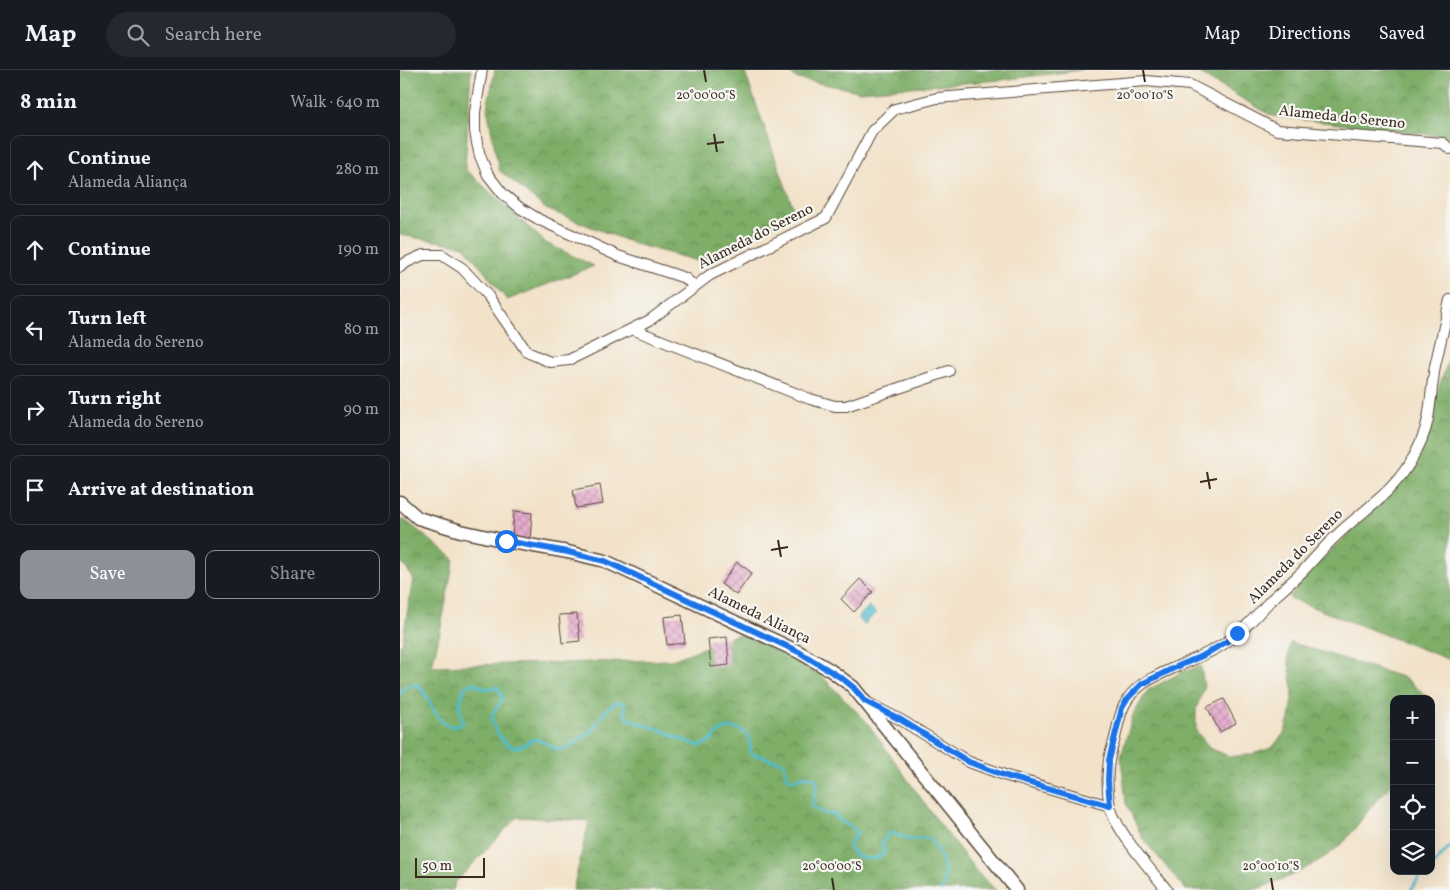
<!DOCTYPE html>
<html lang="en">
<head>
<meta charset="utf-8">
<style>
	:root { --surface:#171b24; --page:#242831; --text:#f1f3f6; --muted:#9ea1a6; --line:#363941; --accent:#8c9099 }
	body { margin:0; font-family:Vollkorn,serif; background:var(--page); color:var(--text) }
	.controls { position:absolute; right:15px; bottom:15px; display:grid; overflow:hidden; border-radius:10px; box-shadow:0 5px 20px #0002 }
	.controls button { width:45px; height:45px; display:grid; place-items:center; padding:0; border:0; border-bottom:1px solid var(--line); background:var(--surface); color:var(--text); font:25px sans-serif }
	.scale { position:absolute; left:15px; bottom:12px; width:70px; box-sizing:border-box; padding-left:5px; border:2px solid #3b2a1e; border-top:0; font-size:14px; line-height:18px; white-space:nowrap; color:#3b2a1e; -webkit-text-stroke:4px #f6f6f2; paint-order:stroke }
	.stop { position:absolute; width:15px; height:15px; margin:-11px; border:4px solid #1a73e8; border-radius:50%; background:#fff }
	.stop.end { background:#1a73e8; border-color:#fff; box-shadow:0 1px 5px #0008 }
	.list { margin:0; padding:0; list-style:none }
	h2 { display:flex; justify-content:space-between; align-items:center; height:65px; margin:0; padding:0 20px; font-size:21px }
	h2 small { font-size:16px; font-weight:400; color:var(--muted) }
	.list li { display:grid; grid-template-columns:32px 1fr auto; gap:15px; align-items:center; box-sizing:border-box; height:70px; margin:0 10px 10px; padding:0 10px; border:1px solid var(--line); border-radius:10px }
	.list b { display:block; font-size:19px; white-space:nowrap }
	.list p { margin:0; font-size:16px; white-space:nowrap; color:var(--muted) }
	.list em { font-size:16px; font-style:normal; color:var(--muted) }
	.actions { display:flex; gap:10px; padding:15px 20px }
	.actions a { flex:1; padding:11px 0; border:1px solid var(--accent); border-radius:10px; text-align:center; font-size:18px; color:var(--accent) }
	.actions .main { background:var(--accent); color:#fff }
	.icon { flex:none; width:28px; height:28px; fill:none; stroke:currentColor; stroke-width:2; stroke-linecap:round; stroke-linejoin:round }
	.map { position:relative; flex:none; width:1050px; height:820px; overflow:hidden }
	header { display:flex; align-items:center; gap:30px; box-sizing:border-box; height:70px; padding:0 25px; background:var(--surface); border-bottom:1px solid var(--line) }
	header strong { font-size:24px }
	nav { display:flex; gap:28px; margin-inline-start:auto; font-size:18px }
	.search { width:350px; height:45px; background:var(--page); display:flex; align-items:center; gap:12px; box-sizing:border-box; padding:0 18px; border-radius:28px; color:var(--muted); font-size:19px }
	main { display:flex }
	aside { flex:1; background:var(--surface) }
	.map>svg:first-child { display:block }
</style>
</head>
<body>
<header>
<strong>Map</strong>
<div class="search"><svg class="icon" aria-label="search" viewBox="0 0 24 24"><circle cx="10" cy="10" r="6"/><path d="M15 15l6 6"/></svg>Search here</div>
<nav><a>Map</a><a>Directions</a><a>Saved</a></nav>
</header>
<main>
<aside>
<h2>8 min<small>Walk · 640 m</small></h2>
<ul class="list">
<li><svg class="icon" aria-label="ahead" viewBox="0 0 24 24"><path d="M12 20V5M6 11l6-6 6 6"/></svg><div><b>Continue</b><p>Alameda Aliança</p></div><em>280 m</em></li>
<li><svg class="icon" aria-label="ahead" viewBox="0 0 24 24"><path d="M12 20V5M6 11l6-6 6 6"/></svg><div><b>Continue</b></div><em>190 m</em></li>
<li><svg class="icon" aria-label="left" viewBox="0 0 24 24"><path d="M17 20v-9H6M10 6l-5 5 5 5"/></svg><div><b>Turn left</b><p>Alameda do Sereno</p></div><em>80 m</em></li>
<li><svg class="icon" aria-label="right" viewBox="0 0 24 24"><path d="M7 20v-9h11M14 6l5 5-5 5"/></svg><div><b>Turn right</b><p>Alameda do Sereno</p></div><em>90 m</em></li>
<li><svg class="icon" aria-label="arrive" viewBox="0 0 24 24"><path d="M6 21V4h12l-3 4 3 4H6"/></svg><div><b>Arrive at destination</b></div></li>
</ul>
<div class="actions"><a class="main">Save</a><a>Share</a></div>
</aside>
<div class="map">
<svg width="1050" height="820" viewBox="0 0 1050 820">
	<defs>
		<pattern id="forest-crowns" width="20" height="18" patternUnits="userSpaceOnUse" patternTransform="scale(1.25)"><rect width="20" height="18" fill="#7eae68"/><path d="M2 6a3 3 0 1 1 6 0M12 15a3 3 0 1 1 6 0" fill="none" stroke="#688e55"/></pattern>
		<pattern id="water-ripples" width="26" height="14" patternUnits="userSpaceOnUse" patternTransform="scale(1.25)"><rect width="26" height="14" fill="#4fbcca"/><path d="M2 4q2-2 4 0t4 0M15 11q2-2 4 0t4 0" fill="none" stroke="#4399a3"/></pattern>
		<pattern id="building-cross-hatch" width="8" height="8" patternUnits="userSpaceOnUse" patternTransform="scale(1.25)"><rect width="8" height="8" fill="#e7aecf"/><path d="M0 0l8 8M0 8l8-8" fill="none" stroke="#bc8ea7"/></pattern>
	</defs>
	<rect width="100%" height="100%" fill="#f6f6f2"/>
	<filter id="ink" filterUnits="userSpaceOnUse"><feTurbulence type="fractalNoise" baseFrequency=".02" numOctaves="2"/><feDisplacementMap in="SourceGraphic" scale="10" xChannelSelector="R" yChannelSelector="G"/><feConvolveMatrix kernelMatrix="1 2 1 2 8 2 1 2 1" color-interpolation-filters="sRGB"/></filter>
	<filter id="wash" filterUnits="userSpaceOnUse"><feTurbulence type="fractalNoise" baseFrequency=".0096" numOctaves="4" result="noise"/><feDisplacementMap in="SourceGraphic" scale="20" xChannelSelector="R" yChannelSelector="G"/><feGaussianBlur stdDeviation="1.12" result="paint"/><feColorMatrix in="noise" values="0 0 0 0 0 0 0 0 0 0 0 0 0 0 0 0 0 1.4 0 .05"/><feComposite in="paint" operator="in"/></filter>
	<g filter="url(#wash)">
		<rect width="100%" height="100%" fill="#f2e2c9"/>
		<g fill="url(#forest-crowns)" stroke="#5c6c43">
			<path d="M0 0H71L65 99 146 173 194 196 107 230 64 176 0 165Z"/>
			<path d="M95 0H344L395 143 305 193 235 174 146 139 99 100 87 38Z"/>
			<path d="M385 0H682L602 10 459 21 398 9Z"/>
			<path d="M804 0H1050V67L872 46 800 4Z"/>
			<path d="M1049 288H1050V590L889 528 911 500 998 416 1024 375 1038 320Z"/>
			<path d="M0 450H5L54 489 40 562 32 596 272 590 339 564 407 591 466 651 530 741 577 802 596 820H173L189 751 117 747 55 813 53 820H0V574H2L13 508 0 490Z"/>
			<path d="M890 572 1005 608 1030 629H994V712L975 732 945 771 928 785 910 796 891 806 854 820H786L743 769 726 733 721 686 733 645 748 620 782 602 801 596 804 618 796 639V661L810 678 830 687 852 684 872 678 885 662 891 642 893 621 888 587Z"/>
		</g>
		<path fill="url(#water-ripples)" stroke="#457374" d="M469 536 476 543 464 555 457 548Z"/>
		<g fill="none" stroke-linecap="round" stroke-linejoin="round">
			<g stroke="#4fbcca" stroke-width="3">
				<path d="M0 625 1 620 10 615H18C22 620 26 624 28 629 36 643 43 665 63 653L59 636 64 618 73 613 87 619 97 617C113 635 84 637 94 656 98 665 107 679 118 677 123 676 127 672 132 670 144 667 152 682 164 679 169 678 173 674 177 671 182 668 188 665 192 660 201 649 205 638 217 632L224 633 225 636 224 640 226 646 233 651 264 661 273 666 299 676C303 675 307 673 311 671 314 669 315 664 319 662 326 656 343 657 348 666 350 671 349 677 351 682L354 685C362 684 365 688 371 690 377 691 377 689 384 693 386 701 384 706 392 710 401 707 419 701 417 717 416 725 411 729 413 737L424 743 435 745 440 751 453 758 458 763 449 773C449 789 474 794 484 783L482 773 490 762 509 769 528 768C541 781 550 803 541 820"/>
				<path d="M1031 798 1050 776"/>
				<path d="M1011 820 1019 808 1028 801"/>
			</g>
		</g>
		<g id="blocks">
			<g fill="url(#building-cross-hatch)">
				<path d="M200 415 203 434 176 438 173 420Z"/>
				<path d="M114 441 132 443 130 470 112 469Z"/>
				<path d="M337 492 352 503 336 525 321 514Z"/>
				<path d="M460 509 473 522 454 542 441 529Z"/>
				<path d="M177 544 180 571 162 573 159 545Z"/>
				<path d="M282 545 285 573 267 575 264 547Z"/>
				<path d="M327 567 329 595 311 597 308 569Z"/>
				<path d="M824 629 836 653 820 662 807 637Z"/>
			</g>
		</g>
	</g>
	<g filter="url(#ink)">
		<use href="#blocks" fill-opacity="0" stroke="#564638" stroke-width="1"/>
		<g fill="none" stroke-linecap="round" stroke-linejoin="round">
			<defs>
				<g id="minor">
					<path d="M82 0 75 42V61L77 73 80 86 88 105 103 124 120 138 140 150 218 186 285 208 294 216"/>
					<path d="M0 197 7 192 23 185H42L62 198 88 226 127 282 150 292 169 290 250 250 310 205 426 148 472 61 495 39 537 28 746 11 790 15 877 60 1043 73 1050 79"/>
					<path d="M232 259 410 329 435 336H446L549 301"/>
					<path d="M468 633 501 650 569 692 607 706 710 736"/>
					<path d="M767 820C750 799 716 761 710 736 707 722 707 704 709 690 710 683 713 676 715 668 720 645 722 628 744 613 769 597 800 590 825 573 843 561 857 545 872 529 882 520 893 511 903 501 914 489 925 476 937 465 961 442 991 424 1009 394 1017 381 1025 364 1028 349 1031 331 1032 314 1035 296 1040 274 1045 252 1050 230"/>
				</g>
				<path id="tertiary" d="M0 432 18 448 61 461 106 471 168 482 205 491 399 582 430 600 453 617 617 820"/>
			</defs>
			<use href="#minor" stroke="#564638" stroke-width="12"/>
			<use href="#tertiary" stroke="#564638" stroke-width="15"/>
			<use href="#minor" stroke="#fff" stroke-width="10"/>
			<use href="#tertiary" stroke="#fff" stroke-width="12"/>
		</g>
	</g>
	<g fill="none" stroke-linecap="round" stroke-linejoin="round" filter="url(#ink)">
		<path stroke="#1a73e8" stroke-width="6" d="M106 471 168 482 205 491 399 582 443 609 453 617 465 631 501 650 569 692 606 706 710 736 708 711 709 690 722 638 728 628 742 614 774 598 804 585 826 572 837 563"/>
	</g>
	<path fill="none" stroke="#3b2a1e" stroke-width="2" d="M304 0 306 12M743 0 745 12M314 64 317 82M307 74 324 72M807 402 810 419M800 412 817 409M378 470 381 487M371 480 388 477M432 808 434 820M871 808 873 820"/>
	<g text-anchor="middle" dominant-baseline="central" stroke-width="4.5" stroke-linejoin="round" paint-order="stroke">
		<g font-size="15" fill="#3b2a1e" stroke="#f6f6f2">
			<text transform="translate(942 48) rotate(6)">Alameda do Sereno</text>
			<text transform="translate(356 167) rotate(-27)">Alameda do Sereno</text>
			<text transform="translate(896 487) rotate(-45)">Alameda do Sereno</text>
			<text transform="translate(359 546) rotate(26)">Alameda Aliança</text>
		</g>
	</g>
	<g font-size="12" text-anchor="middle" fill="#3b2a1e" stroke="#f6f6f2" stroke-width="4.5" stroke-linejoin="round" paint-order="stroke">
		<text x="306" y="29">20°00'00"S</text>
		<text x="745" y="29">20°00'10"S</text>
		<text x="432" y="800">20°00'00"S</text>
		<text x="871" y="800">20°00'10"S</text>
	</g>
</svg>
<div class="controls">
<button>+</button>
<button>−</button>
<button><svg class="icon" aria-label="locate" viewBox="0 0 24 24"><circle cx="12" cy="12" r="6"/><path d="M12 2v4M12 18v4M2 12h4M18 12h4"/></svg></button>
<button><svg class="icon" aria-label="layers" viewBox="0 0 24 24"><path d="M12 4l9 5-9 5-9-5zM3 14l9 5 9-5"/></svg></button>
</div>
<div class="scale">50 m</div>
<div class="stop" style="left:106px;top:471px"></div>
<div class="stop end" style="left:837px;top:563px"></div>
</div>
</main>
</body>
</html>
